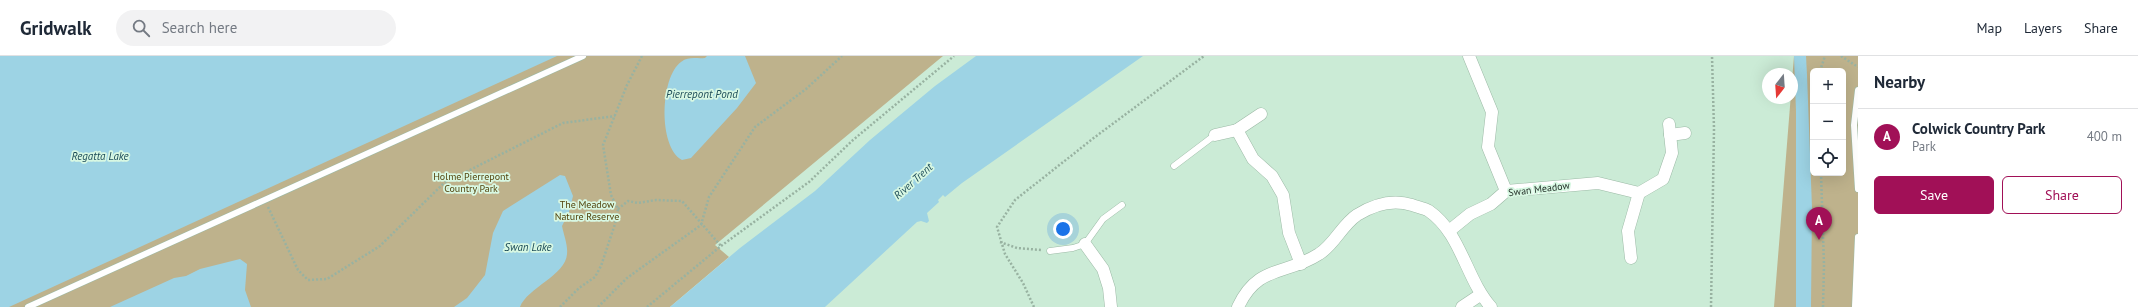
<!DOCTYPE html>
<html lang="en">
<head>
<meta charset="utf-8">
<style>
	:root { --surface:#fff; --page:#f2f2f3; --text:#1f2937; --muted:#747a83; --line:#e0e1e3; --accent:#a11057 }
	body { margin:0; font-family:"PT Sans",sans-serif; background:var(--page); color:var(--text) }
	.controls { position:absolute; right:12px; top:12px; display:grid; overflow:hidden; border-radius:6px; box-shadow:0 4px 16px #0002 }
	.controls button { width:36px; height:36px; display:grid; place-items:center; padding:0; border:0; border-bottom:1px solid var(--line); background:var(--surface); color:var(--text); font:20px sans-serif }
	.compass { position:absolute; left:1762px; top:12px; width:36px; height:36px; border-radius:50%; background:var(--surface); box-shadow:0 4px 16px #0002; rotate:197deg }
	.you { position:absolute; left:1063px; top:173px; width:14px; height:14px; margin:-10px; border:3px solid #fff; border-radius:50%; background:#1a73e8; box-shadow:0 0 0 6px #1a73e833 }
	.badge { display:grid; place-items:center; width:26px; height:26px; border-radius:50%; background:var(--accent); color:#fff; font-size:13px; font-weight:700 }
	.pin { position:absolute; translate:-50% -33px; filter:drop-shadow(0 1px 2px #0008) }
	.pin::after { content:''; position:absolute; top:21px; width:14px; height:12px; background:inherit; clip-path:polygon(0 0,100% 0,50% 100%) }
	.list { margin:0; padding:0; list-style:none }
	h2 { display:flex; justify-content:space-between; align-items:center; height:52px; margin:0; padding:0 16px; font-size:17px }
	h2 small { font-size:13px; font-weight:400; color:var(--muted) }
	.list li { display:grid; grid-template-columns:26px 1fr auto; gap:12px; align-items:center; box-sizing:border-box; height:56px; padding:0 16px; border-top:1px solid var(--line) }
	.list b { display:block; font-size:15px; white-space:nowrap }
	.list p { margin:0; font-size:13px; white-space:nowrap; color:var(--muted) }
	.list em { font-size:13px; font-style:normal; color:var(--muted) }
	.actions { display:flex; gap:8px; padding:12px 16px }
	.actions a { flex:1; padding:9px 0; border:1px solid var(--accent); border-radius:6px; text-align:center; font-size:14px; color:var(--accent) }
	.actions .main { background:var(--accent); color:#fff }
	.icon { flex:none; width:22px; height:22px; fill:none; stroke:currentColor; stroke-width:2; stroke-linecap:round; stroke-linejoin:round }
	.map { position:relative; flex:none; width:1858px; height:251px; overflow:hidden }
	header { display:flex; align-items:center; gap:24px; box-sizing:border-box; height:56px; padding:0 20px; background:var(--surface); border-bottom:1px solid var(--line) }
	header strong { font-size:19px }
	nav { display:flex; gap:22px; margin-inline-start:auto; font-size:14px }
	.search { width:280px; height:36px; background:var(--page); display:flex; align-items:center; gap:10px; box-sizing:border-box; padding:0 14px; border-radius:22px; color:var(--muted); font-size:15px }
	main { display:flex }
	aside { flex:1; background:var(--surface) }
	.map>svg:first-child { display:block }
</style>
</head>
<body>
<header>
<strong>Gridwalk</strong>
<div class="search"><svg class="icon" aria-label="search" viewBox="0 0 24 24"><circle cx="10" cy="10" r="6"/><path d="M15 15l6 6"/></svg>Search here</div>
<nav><a>Map</a><a>Layers</a><a>Share</a></nav>
</header>
<main>
<div class="map">
<svg width="1858" height="251" viewBox="0 0 1858 251">
	<rect width="100%" height="100%" fill="#cbebd6"/>
	<g fill="#beb28c" fill-rule="evenodd">
		<path d="M0 0H943L715 189 729 201 670 251H0Z"/>
		<path d="M1794 0H1858V251H1774ZM1813 15H1843V117H1813Z"/>
	</g>
	<g fill="#9dd3e4">
		<path d="M0 0H557L9 251H0Z"/>
		<path d="M707 0H745L756 27 737 52 691 102 682 104C658 91 660 21 681 6 689 0 696 3 705 2Z"/>
		<path d="M976 0H1143L962 127 945 141 943 139 938 144 939 146 927 157 929 165 927 167 921 165 917 166 825 251H670L740 192 815 135 870 84 935 30Z"/>
		<path d="M1794 0H1806L1807 19 1812 152 1811 251H1796V55Z"/>
		<path d="M560 119 565 120 573 140 569 156 562 170C564 180 568 189 567 198 566 219 527 232 520 251H454L467 242 485 219 493 177 503 155Z"/>
		<path d="M240 203 247 208 245 234 251 251H110L174 222 186 220 200 213Z"/>
	</g>
	<g fill="none" stroke-linecap="round" stroke-linejoin="round">
		<defs>
			<g id="service">
				<path d="M1858 34 1854 69 1858 133"/>
				<path d="M1174 110 1215 79"/>
				<path d="M1050 195 1073 192 1085 188 1103 163 1122 149"/>
				<path d="M28 251 583 0"/>
				<path d="M1855 251 1858 181"/>
			</g>
			<g id="minor">
				<path d="M1469 0 1492 56 1488 91 1506 135"/>
				<path d="M1237 74 1253 103 1272 120 1283 139 1289 177 1301 208"/>
				<path d="M1215 79 1237 74 1261 58"/>
				<path d="M1670 79 1685 77"/>
				<path d="M1449 175 1470 158 1491 148 1506 135 1598 127 1639 137"/>
				<path d="M1085 188 1103 213 1109 232 1111 251"/>
				<path d="M1631 202 1628 175 1639 137 1663 123 1672 97 1669 68"/>
				<path d="M1238 251C1258 208 1285 220 1319 198 1334 189 1342 169 1357 159 1373 149 1393 143 1412 149 1417 151 1424 152 1429 155 1461 177 1466 223 1491 251"/>
				<path d="M1462 251 1480 239"/>
			</g>
		</defs>
		<use href="#service" stroke="#9cbaa6" stroke-width="7"/>
		<use href="#minor" stroke="#9cbaa6" stroke-width="13"/>
		<g stroke="#98b2a1" stroke-width="2.5" stroke-dasharray="2 2" stroke-linecap="butt">
			<path d="M1841 0 1858 11"/>
			<path d="M1820 15 1825 0"/>
			<path d="M1821 117 1824 209 1823 251"/>
			<path d="M268 151 298 214 308 224 327 223 380 190 444 127 563 67 615 60"/>
			<path d="M618 153 628 145 638 147 656 144 682 145 721 190"/>
			<path d="M1000 186 1017 192 1041 194"/>
			<path d="M560 251 579 232 595 221 601 210 615 168 618 153 611 139 603 89 627 29 642 0"/>
			<path d="M598 251 627 222 701 169 709 141 755 71 806 33 842 0"/>
			<path d="M647 251 721 190 809 126 853 84 954 0"/>
			<path d="M1034 251 1023 227 1005 198 997 171 1015 144 1095 81 1204 0"/>
			<path d="M1711 251 1714 73 1712 0"/>
		</g>
		<use href="#service" stroke="#fff" stroke-width="6"/>
		<use href="#minor" stroke="#fff" stroke-width="12"/>
	</g>
	<g text-anchor="middle" dominant-baseline="central" stroke-width="3.5" stroke-linejoin="round" paint-order="stroke">
		<g font-size="10" fill="#52430c" stroke="#d8f8e3">
			<text x="471" y="120">Holme Pierrepont<tspan x="471" dy="12">Country Park</tspan></text>
			<text x="587" y="148">The Meadow<tspan x="587" dy="12">Nature Reserve</tspan></text>
		</g>
		<g font-size="10" fill="#243029" stroke="#d8f8e3">
			<text transform="translate(1539 133) rotate(-7)">Swan Meadow</text>
		</g>
		<g font-size="11" font-style="italic" fill="#1d4c58" stroke="#d8f8e3">
			<text x="702" y="38">Pierrepont Pond</text>
			<text x="100" y="100">Regatta Lake</text>
			<text transform="translate(913 125) rotate(-42)">River Trent</text>
			<text x="528" y="191">Swan Lake</text>
		</g>
	</g>
</svg>
<div class="controls">
<button>+</button>
<button>−</button>
<button><svg class="icon" aria-label="locate" viewBox="0 0 24 24"><circle cx="12" cy="12" r="6"/><path d="M12 2v4M12 18v4M2 12h4M18 12h4"/></svg></button>
</div>
<svg class="compass" viewBox="-18 -18 36 36"><path d="M0-13l5 13h-10z" fill="#e53935"/><path d="M0 13l5-13h-10z" fill="#747a83"/></svg>
<div class="you"></div>
<div class="pin badge" style="left:1819px;top:184px">A</div>
</div>
<aside>
<h2>Nearby<small></small></h2>
<ul class="list">
<li><span class="badge">A</span><div><b>Colwick Country Park</b><p>Park</p></div><em>400 m</em></li>
</ul>
<div class="actions"><a class="main">Save</a><a>Share</a></div>
</aside>
</main>
</body>
</html>
